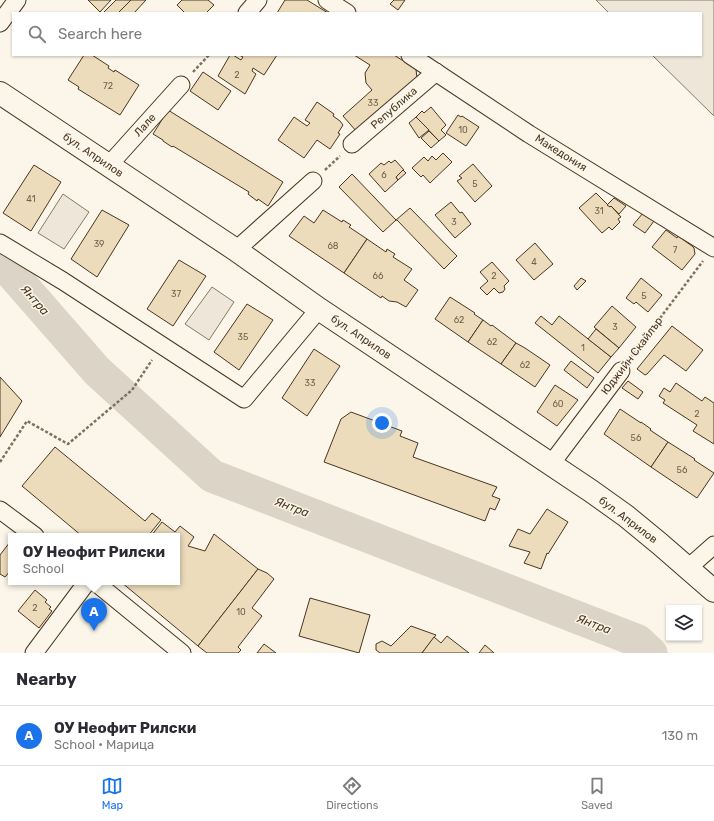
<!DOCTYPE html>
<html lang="en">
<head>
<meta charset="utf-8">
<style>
	:root { --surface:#fff; --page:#f7f7f7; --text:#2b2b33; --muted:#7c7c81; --line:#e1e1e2; --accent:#1a73e8 }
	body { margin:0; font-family:Rubik,sans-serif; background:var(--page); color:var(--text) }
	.controls { position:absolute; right:12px; bottom:12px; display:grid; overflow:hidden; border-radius:0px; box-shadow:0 1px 3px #0004 }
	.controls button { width:36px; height:36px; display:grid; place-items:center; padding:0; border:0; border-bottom:1px solid var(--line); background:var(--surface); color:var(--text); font:20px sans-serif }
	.you { position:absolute; left:382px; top:423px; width:14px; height:14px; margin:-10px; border:3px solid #fff; border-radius:50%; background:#1a73e8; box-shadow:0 0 0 6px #1a73e833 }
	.badge { display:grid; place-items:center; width:26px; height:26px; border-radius:50%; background:var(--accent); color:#fff; font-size:13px; font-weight:700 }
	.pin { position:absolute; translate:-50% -33px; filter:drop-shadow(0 1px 2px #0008) }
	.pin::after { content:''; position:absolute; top:21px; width:14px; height:12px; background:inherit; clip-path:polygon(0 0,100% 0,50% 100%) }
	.popup { position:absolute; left:8px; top:533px; width:172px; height:52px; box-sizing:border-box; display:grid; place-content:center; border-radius:0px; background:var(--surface); filter:drop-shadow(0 1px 3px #0005); font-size:13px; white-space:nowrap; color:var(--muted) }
	.popup b { font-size:15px; color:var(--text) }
	.popup::after { content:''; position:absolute; left:50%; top:100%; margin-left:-8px; border:8px solid transparent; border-top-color:var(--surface) }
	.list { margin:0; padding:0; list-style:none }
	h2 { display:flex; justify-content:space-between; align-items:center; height:52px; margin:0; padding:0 16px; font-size:17px }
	h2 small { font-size:13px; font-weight:400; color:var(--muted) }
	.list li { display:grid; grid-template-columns:26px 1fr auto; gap:12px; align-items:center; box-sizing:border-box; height:60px; padding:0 16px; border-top:1px solid var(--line) }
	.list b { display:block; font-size:15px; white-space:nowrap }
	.list p { margin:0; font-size:13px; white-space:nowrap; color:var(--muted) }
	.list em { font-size:13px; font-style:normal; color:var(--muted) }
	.icon { flex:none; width:22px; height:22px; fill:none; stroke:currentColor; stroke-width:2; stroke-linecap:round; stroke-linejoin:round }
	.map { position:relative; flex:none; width:714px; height:653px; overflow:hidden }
	.search { position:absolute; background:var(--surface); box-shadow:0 1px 3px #0004; left:12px; right:12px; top:12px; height:44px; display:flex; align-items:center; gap:10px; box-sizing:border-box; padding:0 14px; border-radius:0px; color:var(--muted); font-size:15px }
	.sheet { height:112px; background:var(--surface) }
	nav { display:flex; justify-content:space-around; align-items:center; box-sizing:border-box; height:56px; border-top:1px solid var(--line); background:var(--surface); font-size:11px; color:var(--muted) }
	nav a { display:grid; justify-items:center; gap:2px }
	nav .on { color:var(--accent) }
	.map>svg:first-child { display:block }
</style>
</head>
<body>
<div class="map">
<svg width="714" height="653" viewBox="0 0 714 653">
	<rect width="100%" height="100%" fill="#fbf6e9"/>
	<g fill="#ede6d9" stroke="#887966">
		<path d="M596 0H714V116L652 55H701V13H609Z"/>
		<path d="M63 194 89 212 64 249 38 233Z"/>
		<path d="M212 287 234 302 209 340 185 324Z"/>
	</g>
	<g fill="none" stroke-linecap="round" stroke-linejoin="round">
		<path stroke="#dcd4c6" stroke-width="33" d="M0 260 97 371 212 476 638 641 651 653"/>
	</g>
	<g fill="#ecdcbc" stroke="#4a3520">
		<path d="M88 0H111L100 12Z"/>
		<path d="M116 0H131L118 13H103Z"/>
		<path d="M131 0H146L134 13H118Z"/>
		<path d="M182 0H208L214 5 206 13H185L177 5Z"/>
		<path d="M285 0H307L328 13H277Z"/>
		<path d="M394 0H405L398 10 390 4Z"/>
		<path d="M84 55H92L109 66 108 68 114 72 115 70 139 85 120 115 78 89 79 87 68 80Z"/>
		<path d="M230 55H233L241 60 243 57 239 55H277L264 75 253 68 252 71 256 74 245 94 218 76Z"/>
		<path d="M354 55H394L416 69 417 79 357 132 343 116 372 90 366 83 365 73 370 65Z"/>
		<path d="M203 72 231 91 218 110 190 91Z"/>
		<path d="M317 102 334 114 333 116 340 121 343 125 338 133 340 134 330 149 317 140 304 158 278 140 294 117 307 126 310 123 305 120Z"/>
		<path d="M431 107 446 125 441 130 446 135 439 141 416 117 422 111 424 113Z"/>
		<path d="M168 110 283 182 268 206 258 199 257 201 248 194 249 192 173 146 172 147 163 141V140L153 134Z"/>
		<path d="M458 115 461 117 462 116 479 127 466 146 446 133Z"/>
		<path d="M416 117 429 130 419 138 409 123Z"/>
		<path d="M429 131 439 141 431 148 421 138Z"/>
		<path d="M443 153 452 162 430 183 423 175 421 177 412 168 424 157 428 161 432 156 436 160Z"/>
		<path d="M395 160 404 170 396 177 398 180 385 192 369 174 381 163 384 165 389 161 391 163Z"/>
		<path d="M473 164 492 186 475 202 457 181 462 178 459 176Z"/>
		<path d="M34 165 61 182 31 231 3 213Z"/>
		<path d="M403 170 406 173 398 180 396 177Z"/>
		<path d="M352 174 396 220 383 232 339 187Z"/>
		<path d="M596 193 610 207 611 206 621 217 618 219 620 222 612 230 609 227 602 233 579 208Z"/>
		<path d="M614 198 626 206 619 214 611 206 610 207 607 205Z"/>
		<path d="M451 202 460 213 462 212 471 224 455 238 435 215Z"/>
		<path d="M410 208 457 256 444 269 397 220H396Z"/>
		<path d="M102 210 129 225 97 277 71 259Z"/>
		<path d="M323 210 342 222 343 220 351 225 349 227 367 239 344 273 289 236 304 216 314 223Z"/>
		<path d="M643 213 654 221 645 233 633 225Z"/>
		<path d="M666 230 677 238 678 236 692 246 694 248 695 254 682 270 652 247Z"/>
		<path d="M367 239 386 252 387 249 395 254 393 257 412 269 404 280 418 290 406 307 397 302 389 301 382 296 381 298 344 273Z"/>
		<path d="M535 243 553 264 534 280 516 260Z"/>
		<path d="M179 260 206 276 173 326 147 309Z"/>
		<path d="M492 262 509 281 504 286 505 289 503 292 499 293 494 288 487 295 480 288 488 281 480 272Z"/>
		<path d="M581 278 586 281 577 290 574 286Z"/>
		<path d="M641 278 662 295 648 312 636 302 634 304 626 298Z"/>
		<path d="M450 297 475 313 474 314 483 320 468 342 435 319Z"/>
		<path d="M247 304 273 320 239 370 214 352Z"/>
		<path d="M612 306 636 327 619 348 594 327Z"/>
		<path d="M541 316 552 325 559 316 611 357 598 373 535 323Z"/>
		<path d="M483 320 491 326 492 325 516 343 501 364 468 342Z"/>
		<path d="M672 326 703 350 686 371 664 355 647 374 645 375 637 369Z"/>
		<path d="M596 329 619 348 611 357 588 339Z"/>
		<path d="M516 343 525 348 550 365 535 387 501 364Z"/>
		<path d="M314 349 340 366 307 416 282 398Z"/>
		<path d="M571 361 594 378 587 388 564 370Z"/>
		<path d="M0 377 22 401 0 437Z"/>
		<path d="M628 381 643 392 638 399 622 388Z"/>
		<path d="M676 383 702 401 705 397 714 403V444L693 431 697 425 663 403 665 400 659 396 664 388 670 392Z"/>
		<path d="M555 385 578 400 557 426 537 412Z"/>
		<path d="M620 409 641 423V422L651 429 650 430 668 442 651 467 604 434Z"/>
		<path d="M351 412 402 431 400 436 418 443 413 457 497 487 492 496 500 499 495 510 490 508 485 521 324 462 341 419Z"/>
		<path d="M668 442 695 459 694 460 714 473 697 498 651 467Z"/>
		<path d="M55 447 145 521 152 513 161 520 148 536H82L22 486Z"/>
		<path d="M547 509 568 522 548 554 547 553 541 569 524 563 530 552 509 546 518 529 530 534Z"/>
		<path d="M162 522 175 532 180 526 194 537 188 546 205 551 214 534 258 569 198 646 121 582H177V536H151Z"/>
		<path d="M10 542 11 570 5 577 0 574V555Z"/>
		<path d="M258 569 267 573 274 579 252 608 262 616 238 647 241 650 238 653H207L198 646Z"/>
		<path d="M35 590 47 600 45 602 51 607 49 609 52 611 39 628 18 611Z"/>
		<path d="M310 598 370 615 359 653 299 636Z"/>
		<path d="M411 626 436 635 422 653H380L376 650V644L382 641 391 646Z"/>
		<path d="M447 636 469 653H422L434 637 441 643Z"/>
		<path d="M264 644 276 653H257Z"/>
		<path d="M485 645 494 653H479Z"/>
	</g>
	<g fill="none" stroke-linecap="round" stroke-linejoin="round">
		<defs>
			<g id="minor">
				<path d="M327 0 347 13"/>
				<path d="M247 13 258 0"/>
				<path d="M0 23 17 0"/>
				<path d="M410 55 529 134 714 248"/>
				<path d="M352 144 436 72"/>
				<path d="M109 165 181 85"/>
				<path d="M0 243 63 281 244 399 319 309"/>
				<path d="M236 250 313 181"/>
				<path d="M551 464 621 371"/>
				<path d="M0 510 35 536"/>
				<path d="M688 568 714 545"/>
				<path d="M95 582 182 653"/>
				<path d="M34 653 87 582"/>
			</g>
			<path id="primary" d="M0 93 236 250 319 309 591 491 626 516 660 544 714 591"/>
		</defs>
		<use href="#minor" stroke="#4a3520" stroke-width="19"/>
		<use href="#primary" stroke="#4a3520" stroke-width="24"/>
		<g stroke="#7f6f5c" stroke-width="2.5" stroke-dasharray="3 2" stroke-linecap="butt">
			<path d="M193 72 209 55"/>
			<path d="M325 170 340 156"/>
			<path d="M630 358 703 261"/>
			<path d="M0 462 27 421 68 444 132 390 152 360"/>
		</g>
		<use href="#minor" stroke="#fbf6e9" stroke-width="17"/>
		<use href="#primary" stroke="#fbf6e9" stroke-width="22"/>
	</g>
	<g text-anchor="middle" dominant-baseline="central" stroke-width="3" stroke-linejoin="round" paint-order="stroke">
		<g font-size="9" fill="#725f47">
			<text x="237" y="75">2</text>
			<text x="108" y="86">72</text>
			<text x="373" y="103">33</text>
			<text x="463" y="130">10</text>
			<text x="384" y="175">6</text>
			<text x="475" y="184">5</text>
			<text x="31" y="199">41</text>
			<text x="599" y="211">31</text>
			<text x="454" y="222">3</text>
			<text x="99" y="244">39</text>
			<text x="333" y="246">68</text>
			<text x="675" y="250">7</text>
			<text x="534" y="262">4</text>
			<text x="378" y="276">66</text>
			<text x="494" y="276">2</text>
			<text x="176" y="294">37</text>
			<text x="644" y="296">5</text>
			<text x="459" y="320">62</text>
			<text x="615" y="327">3</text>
			<text x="243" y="337">35</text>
			<text x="492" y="342">62</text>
			<text x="583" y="348">1</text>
			<text x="525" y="365">62</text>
			<text x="310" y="383">33</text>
			<text x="558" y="404">60</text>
			<text x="697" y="414">2</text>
			<text x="636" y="438">56</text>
			<text x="682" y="470">56</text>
			<text x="35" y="608">2</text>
			<text x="241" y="612">10</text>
		</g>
		<g font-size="11" fill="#4a3520" stroke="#fbf6e9">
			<text transform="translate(394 108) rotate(-41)">Република</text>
			<text transform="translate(145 125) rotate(-48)">Лале</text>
			<text transform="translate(561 153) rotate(32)">Македония</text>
			<text transform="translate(93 155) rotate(34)">бул. Априлов</text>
			<text transform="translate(361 337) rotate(34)">бул. Априлов</text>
			<text transform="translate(632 356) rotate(-53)">Юджийн Скайлър</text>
			<text transform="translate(628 520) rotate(37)">бул. Априлов</text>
		</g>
		<g font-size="12" font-style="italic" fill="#4a3520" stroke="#fbf6e9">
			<text transform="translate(35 300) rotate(49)">Янтра</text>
			<text transform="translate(292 507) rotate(21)">Янтра</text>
			<text transform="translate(594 624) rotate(21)">Янтра</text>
		</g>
	</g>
</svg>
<div class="controls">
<button><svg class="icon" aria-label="layers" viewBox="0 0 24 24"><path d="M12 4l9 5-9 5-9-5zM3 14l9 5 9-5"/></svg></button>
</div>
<div class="you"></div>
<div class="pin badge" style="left:94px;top:631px">A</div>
<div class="popup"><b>ОУ Неофит Рилски</b>School</div>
<div class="search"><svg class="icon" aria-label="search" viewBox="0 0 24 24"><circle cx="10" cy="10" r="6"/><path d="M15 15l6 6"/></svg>Search here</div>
</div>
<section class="sheet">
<h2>Nearby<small></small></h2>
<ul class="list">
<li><span class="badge">A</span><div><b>ОУ Неофит Рилски</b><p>School · Марица</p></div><em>130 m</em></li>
</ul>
</section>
<nav>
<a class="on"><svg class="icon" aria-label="map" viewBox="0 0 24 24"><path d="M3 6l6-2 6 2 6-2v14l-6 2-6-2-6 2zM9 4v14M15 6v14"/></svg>Map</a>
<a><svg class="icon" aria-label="directions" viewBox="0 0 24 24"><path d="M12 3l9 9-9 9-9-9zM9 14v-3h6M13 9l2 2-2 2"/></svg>Directions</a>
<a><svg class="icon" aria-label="saved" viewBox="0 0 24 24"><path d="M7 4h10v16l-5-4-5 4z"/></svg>Saved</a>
</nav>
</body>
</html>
